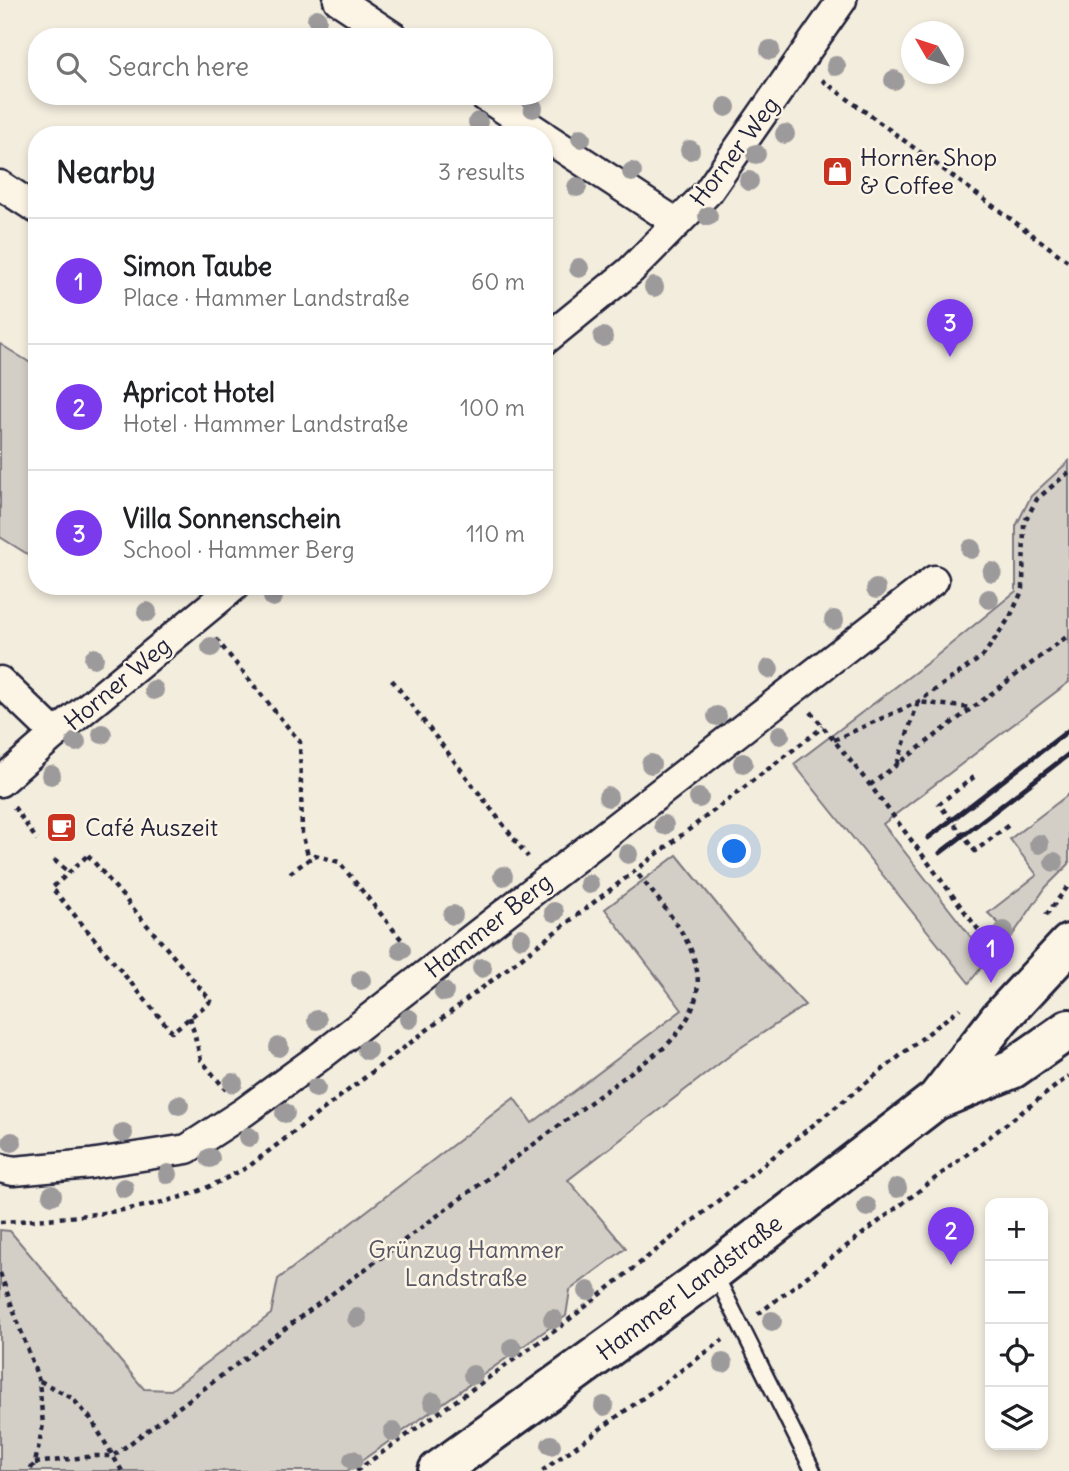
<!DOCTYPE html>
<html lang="en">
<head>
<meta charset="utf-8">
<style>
	:root { --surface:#fff; --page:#f6f6f6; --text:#202124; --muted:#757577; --line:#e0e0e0; --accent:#7c3aed }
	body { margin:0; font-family:Delius,sans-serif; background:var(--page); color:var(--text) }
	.controls { position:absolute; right:21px; bottom:21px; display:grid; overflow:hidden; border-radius:14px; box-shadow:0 4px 10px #0003 }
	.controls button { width:63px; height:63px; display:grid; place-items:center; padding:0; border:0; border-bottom:2px solid var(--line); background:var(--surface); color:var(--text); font:35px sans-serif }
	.compass { position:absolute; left:901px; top:21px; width:63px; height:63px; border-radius:50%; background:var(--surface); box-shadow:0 4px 10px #0003; rotate:309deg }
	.you { position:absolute; left:735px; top:852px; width:24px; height:24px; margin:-18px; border:5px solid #fff; border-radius:50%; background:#1a73e8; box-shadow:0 0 0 10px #1a73e833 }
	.badge { display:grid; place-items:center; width:46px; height:46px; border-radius:50%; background:var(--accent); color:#fff; font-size:23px; font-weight:700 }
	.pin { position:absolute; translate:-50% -58px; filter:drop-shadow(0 2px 4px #0008) }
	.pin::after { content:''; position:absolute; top:37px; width:24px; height:21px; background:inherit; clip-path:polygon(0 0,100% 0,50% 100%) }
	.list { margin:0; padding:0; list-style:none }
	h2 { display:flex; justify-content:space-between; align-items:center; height:91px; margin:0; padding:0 28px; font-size:30px }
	h2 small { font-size:23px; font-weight:400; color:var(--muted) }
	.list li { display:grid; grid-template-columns:46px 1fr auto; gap:21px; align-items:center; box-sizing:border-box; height:126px; padding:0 28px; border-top:2px solid var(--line) }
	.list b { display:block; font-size:26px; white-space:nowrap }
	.list p { margin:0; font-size:23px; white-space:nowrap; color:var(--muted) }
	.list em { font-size:23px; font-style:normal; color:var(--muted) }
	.icon { flex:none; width:38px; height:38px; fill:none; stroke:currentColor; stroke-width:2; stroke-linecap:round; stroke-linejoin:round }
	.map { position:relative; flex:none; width:1069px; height:1471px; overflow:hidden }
	.search { position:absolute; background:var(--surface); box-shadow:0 4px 10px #0003; left:28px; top:28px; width:525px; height:77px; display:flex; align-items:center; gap:18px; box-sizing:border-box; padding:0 24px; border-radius:28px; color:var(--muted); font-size:26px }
	.panel { position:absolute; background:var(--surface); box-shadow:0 4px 10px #0003; left:28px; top:126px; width:525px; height:469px; border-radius:28px }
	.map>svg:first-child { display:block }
</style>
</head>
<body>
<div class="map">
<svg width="1069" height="1471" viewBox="0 0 1069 1471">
	<rect width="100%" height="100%" fill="#f3edde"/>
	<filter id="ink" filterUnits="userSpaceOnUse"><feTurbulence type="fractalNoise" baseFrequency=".0143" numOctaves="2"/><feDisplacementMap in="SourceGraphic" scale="14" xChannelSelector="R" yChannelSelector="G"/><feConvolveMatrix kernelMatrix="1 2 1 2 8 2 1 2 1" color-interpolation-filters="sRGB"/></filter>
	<g filter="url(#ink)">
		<g fill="#d4cfc6" stroke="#7b7880" stroke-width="2">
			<path d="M0 344 37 367V560L0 537Z"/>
			<path d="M1069 461V682L883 824 988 959 969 983 794 764 935 657 1016 591V526L1031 496Z"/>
			<path d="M1069 794V864L1046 887 1012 936 988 913 1037 875 1010 839Z"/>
			<path d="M677 855 758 955 805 1005 737 1050 568 1180 626 1248 570 1290 566 1316 347 1471H0V1230L10 1231 144 1389 171 1390 271 1314 278 1279 514 1098 532 1123 682 1010 605 909Z"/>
		</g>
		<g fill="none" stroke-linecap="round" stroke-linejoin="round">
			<defs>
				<path id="lane" d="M714 1272 813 1471"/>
				<g id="street">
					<path d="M338 0 394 37"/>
					<path d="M484 96 543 135"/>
					<path d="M544 136 677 223"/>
					<path d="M0 185 37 209"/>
					<path d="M544 341 630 271 708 192 842 0"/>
					<path d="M0 681 55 734"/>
					<path d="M0 782 55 734 235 586"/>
					<path d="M0 1168 14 1171 90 1164 187 1149 244 1112 322 1055 934 580"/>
				</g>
				<g id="secondary">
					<path d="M939 1099 1012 1069 1069 1029"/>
					<path d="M438 1471 714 1271 937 1099 1000 1018 1069 944"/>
				</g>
			</defs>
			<use href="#lane" stroke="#22223b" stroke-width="19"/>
			<use href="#street" stroke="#22223b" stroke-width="33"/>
			<use href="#secondary" stroke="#22223b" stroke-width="44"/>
			<g stroke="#22223b" stroke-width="4.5" stroke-dasharray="5 5" stroke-linecap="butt">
				<path d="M822 80 1069 262"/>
				<path d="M216 639 300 742 302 833 309 859"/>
				<path d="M392 680 528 857"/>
				<path d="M811 712 870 785 989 944 1006 961"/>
				<path d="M834 740 918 702 983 656 1010 617 1023 589 1024 523 1037 499 1069 472"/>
				<path d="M897 764 918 702 972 708"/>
				<path d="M974 777 939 804 975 851 1010 824"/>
				<path d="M870 785 1069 635"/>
				<path d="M14 807 37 840"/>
				<path d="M88 855 211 1001 172 1032 52 888Z"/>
				<path d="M54 860 69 872"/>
				<path d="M290 873 315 855 339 862 409 949"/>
				<path d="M1046 915 1069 885"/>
				<path d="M190 1017 201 1060 226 1090"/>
				<path d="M0 1222C59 1219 144 1212 199 1191 216 1184 232 1175 248 1167L823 727"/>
				<path d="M0 1273 39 1381 43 1425 35 1463 29 1471"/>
				<path d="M758 1314 1069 1076"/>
				<path d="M40 1381 72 1398 91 1419 122 1471"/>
				<path d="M35 1463 95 1456H113L665 1047C732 980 683 930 636 872"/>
				<path d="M356 1471 556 1330 960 1008"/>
				<path d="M542 1471 723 1340"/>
			</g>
			<use href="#lane" stroke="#fcf5e5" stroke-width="14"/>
			<use href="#street" stroke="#fcf5e5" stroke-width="28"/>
			<use href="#secondary" stroke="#fcf5e5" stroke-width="38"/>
			<g stroke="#22223b" stroke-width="5">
				<path d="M928 838 1069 730"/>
				<path d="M940 853 1069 754"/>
			</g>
		</g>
		<g fill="#9d9a9b">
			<circle cx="317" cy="19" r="10"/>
			<circle cx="770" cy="50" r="10"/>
			<circle cx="836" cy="66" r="10"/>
			<circle cx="894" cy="80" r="10"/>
			<circle cx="726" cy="107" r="10"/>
			<circle cx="533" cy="108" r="10"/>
			<circle cx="478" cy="122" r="10"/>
			<circle cx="785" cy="134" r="10"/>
			<circle cx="581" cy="138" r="10"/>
			<circle cx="690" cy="150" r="10"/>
			<circle cx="756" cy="154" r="10"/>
			<circle cx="632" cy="172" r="10"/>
			<circle cx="749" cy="181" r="10"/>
			<circle cx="577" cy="187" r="10"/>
			<circle cx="708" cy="216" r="10"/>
			<circle cx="579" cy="268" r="10"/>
			<circle cx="654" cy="287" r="10"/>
			<circle cx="603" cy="337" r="10"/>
			<circle cx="971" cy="549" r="10"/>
			<circle cx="992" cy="572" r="10"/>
			<circle cx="876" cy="589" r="10"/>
			<circle cx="273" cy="597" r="10"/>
			<circle cx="989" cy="599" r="10"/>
			<circle cx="147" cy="612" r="10"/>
			<circle cx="834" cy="620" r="10"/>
			<circle cx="211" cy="647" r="10"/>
			<circle cx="94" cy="658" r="10"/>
			<circle cx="769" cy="669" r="10"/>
			<circle cx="154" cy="690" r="10"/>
			<circle cx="717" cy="716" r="10"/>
			<circle cx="102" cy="734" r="10"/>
			<circle cx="780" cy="735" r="10"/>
			<circle cx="76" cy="742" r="10"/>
			<circle cx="743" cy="763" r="10"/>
			<circle cx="651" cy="764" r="10"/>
			<circle cx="51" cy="775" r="10"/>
			<circle cx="608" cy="797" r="10"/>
			<circle cx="699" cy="798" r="10"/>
			<circle cx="664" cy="825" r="10"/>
			<circle cx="1039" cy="844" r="10"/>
			<circle cx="628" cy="854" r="10"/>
			<circle cx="1054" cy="862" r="10"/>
			<circle cx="503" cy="876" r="10"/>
			<circle cx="589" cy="884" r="10"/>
			<circle cx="554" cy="912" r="10"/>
			<circle cx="453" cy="915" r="10"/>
			<circle cx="1004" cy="931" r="10"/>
			<circle cx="521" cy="938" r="10"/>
			<circle cx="401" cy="950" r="10"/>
			<circle cx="482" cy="968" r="10"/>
			<circle cx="361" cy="980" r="10"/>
			<circle cx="444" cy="992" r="10"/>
			<circle cx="409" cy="1019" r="10"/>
			<circle cx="317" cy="1020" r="10"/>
			<circle cx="279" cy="1047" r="10"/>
			<circle cx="367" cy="1050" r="10"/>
			<circle cx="233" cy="1083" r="10"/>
			<circle cx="316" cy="1088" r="10"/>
			<circle cx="179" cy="1105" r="10"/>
			<circle cx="285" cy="1113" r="10"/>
			<circle cx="123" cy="1133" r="10"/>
			<circle cx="249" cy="1137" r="10"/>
			<circle cx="12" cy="1142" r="10"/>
			<circle cx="210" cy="1158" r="10"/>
			<circle cx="168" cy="1174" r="10"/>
			<circle cx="124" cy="1188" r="10"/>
			<circle cx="897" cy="1188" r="10"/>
			<circle cx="52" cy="1195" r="10"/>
			<circle cx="867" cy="1207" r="10"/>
			<circle cx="588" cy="1291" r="10"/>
			<circle cx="357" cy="1318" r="10"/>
			<circle cx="553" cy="1319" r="10"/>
			<circle cx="772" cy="1321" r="10"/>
			<circle cx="512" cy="1348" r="10"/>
			<circle cx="723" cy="1363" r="10"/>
			<circle cx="473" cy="1375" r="10"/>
			<circle cx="433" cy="1402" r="10"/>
			<circle cx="604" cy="1406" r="10"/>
			<circle cx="393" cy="1432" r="10"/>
			<circle cx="551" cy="1445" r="10"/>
			<circle cx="353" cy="1460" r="10"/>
		</g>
	</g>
	<defs>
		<symbol id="shop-square" viewBox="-11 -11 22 22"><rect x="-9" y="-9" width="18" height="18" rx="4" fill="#c8321e" stroke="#fcf5e5"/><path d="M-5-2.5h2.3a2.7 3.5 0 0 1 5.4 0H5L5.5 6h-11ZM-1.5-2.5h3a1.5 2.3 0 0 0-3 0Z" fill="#fff"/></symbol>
		<symbol id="cafe-square" viewBox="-11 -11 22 22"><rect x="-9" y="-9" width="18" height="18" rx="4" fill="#c8321e" stroke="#fcf5e5"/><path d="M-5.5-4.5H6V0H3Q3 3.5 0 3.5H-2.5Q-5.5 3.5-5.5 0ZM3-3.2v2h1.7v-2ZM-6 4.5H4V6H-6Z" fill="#fff"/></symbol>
	</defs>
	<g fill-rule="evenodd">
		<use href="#shop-square" x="820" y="154" width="35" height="35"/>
		<use href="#cafe-square" x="44" y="810" width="35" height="35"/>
	</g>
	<g text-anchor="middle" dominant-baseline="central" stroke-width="5" stroke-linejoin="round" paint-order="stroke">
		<g font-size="24" fill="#22223b" stroke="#fcf5e5">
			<text transform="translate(734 151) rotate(-53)">Horner Weg</text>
			<text transform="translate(117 683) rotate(-40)">Horner Weg</text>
			<text transform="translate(488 925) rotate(-38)">Hammer Berg</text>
			<text transform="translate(689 1287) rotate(-37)">Hammer Landstraße</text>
		</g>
		<g font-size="24" fill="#22223b" stroke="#fcf5e5" text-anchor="start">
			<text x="860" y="157">Horner Shop<tspan x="860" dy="28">&amp; Coffee</tspan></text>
			<text x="85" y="827">Café Auszeit</text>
		</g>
		<g font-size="24" fill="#575665" stroke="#fcf5e5">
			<text x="466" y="1249">Grünzug Hammer<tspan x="466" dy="28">Landstraße</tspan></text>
		</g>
	</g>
</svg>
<div class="controls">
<button>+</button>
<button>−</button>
<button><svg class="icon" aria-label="locate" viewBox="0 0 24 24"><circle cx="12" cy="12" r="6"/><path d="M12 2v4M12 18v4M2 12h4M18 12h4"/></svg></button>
<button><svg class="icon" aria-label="layers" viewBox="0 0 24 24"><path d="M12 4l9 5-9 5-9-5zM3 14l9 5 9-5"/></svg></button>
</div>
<svg class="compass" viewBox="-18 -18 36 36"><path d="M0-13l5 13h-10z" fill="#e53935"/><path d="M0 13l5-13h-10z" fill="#757577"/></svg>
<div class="you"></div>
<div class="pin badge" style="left:991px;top:983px">1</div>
<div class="pin badge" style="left:951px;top:1265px">2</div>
<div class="pin badge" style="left:950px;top:357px">3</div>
<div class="search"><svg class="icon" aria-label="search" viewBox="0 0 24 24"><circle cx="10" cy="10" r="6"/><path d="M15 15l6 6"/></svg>Search here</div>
<section class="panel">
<h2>Nearby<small>3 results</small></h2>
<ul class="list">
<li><span class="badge">1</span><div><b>Simon Taube</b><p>Place · Hammer Landstraße</p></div><em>60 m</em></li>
<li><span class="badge">2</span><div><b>Apricot Hotel</b><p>Hotel · Hammer Landstraße</p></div><em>100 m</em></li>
<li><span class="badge">3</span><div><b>Villa Sonnenschein</b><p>School · Hammer Berg</p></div><em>110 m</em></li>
</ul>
</section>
</div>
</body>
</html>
